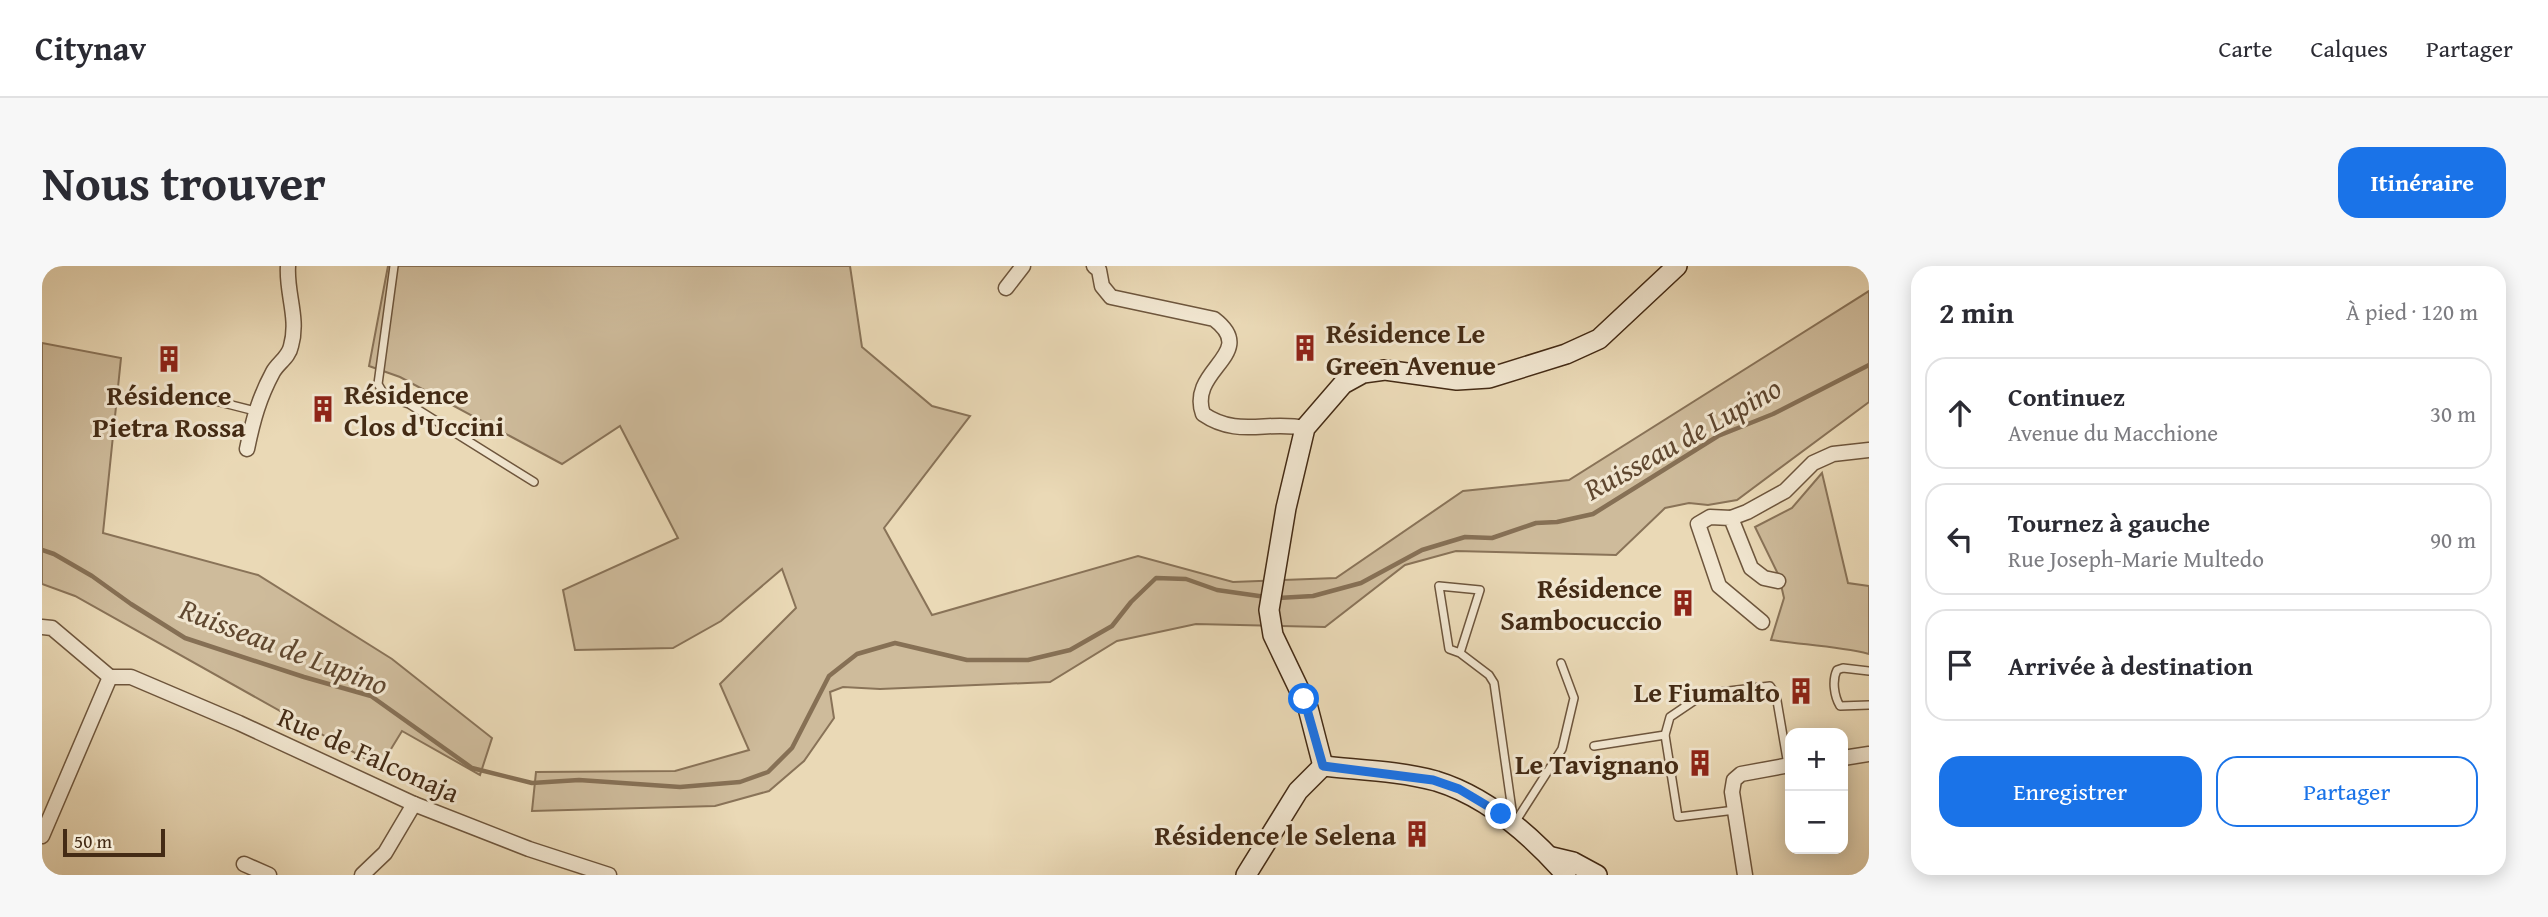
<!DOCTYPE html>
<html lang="fr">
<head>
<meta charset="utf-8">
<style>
	:root { --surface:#fff; --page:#f7f7f7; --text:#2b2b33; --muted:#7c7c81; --line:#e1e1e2; --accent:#1a73e8 }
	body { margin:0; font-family:"Gentium Book Plus",serif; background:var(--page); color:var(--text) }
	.controls { position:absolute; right:21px; bottom:21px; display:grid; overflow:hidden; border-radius:14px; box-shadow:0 4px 18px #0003 }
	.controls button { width:63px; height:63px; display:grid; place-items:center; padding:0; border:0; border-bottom:2px solid var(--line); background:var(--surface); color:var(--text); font:35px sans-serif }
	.scale { position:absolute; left:21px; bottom:18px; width:102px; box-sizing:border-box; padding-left:7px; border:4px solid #442b15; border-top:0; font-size:19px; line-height:24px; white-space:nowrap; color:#442b15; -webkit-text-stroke:5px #f1e6d0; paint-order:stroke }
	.stop { position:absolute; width:21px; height:21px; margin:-16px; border:5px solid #1a73e8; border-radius:50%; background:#fff }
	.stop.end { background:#1a73e8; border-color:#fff; box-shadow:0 2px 7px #0008 }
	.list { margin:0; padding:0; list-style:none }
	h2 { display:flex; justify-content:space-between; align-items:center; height:91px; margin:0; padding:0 28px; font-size:30px }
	h2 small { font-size:23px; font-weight:400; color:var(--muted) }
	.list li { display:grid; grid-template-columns:46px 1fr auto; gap:21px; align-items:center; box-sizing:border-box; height:112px; margin:0 14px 14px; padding:0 14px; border:2px solid var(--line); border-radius:21px }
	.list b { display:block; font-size:26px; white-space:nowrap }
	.list p { margin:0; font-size:23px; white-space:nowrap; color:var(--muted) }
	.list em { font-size:23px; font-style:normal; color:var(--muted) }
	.actions { display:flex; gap:14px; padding:21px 28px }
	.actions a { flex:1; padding:16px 0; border:2px solid var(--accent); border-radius:21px; text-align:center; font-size:24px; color:var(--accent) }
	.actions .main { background:var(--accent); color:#fff }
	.icon { flex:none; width:38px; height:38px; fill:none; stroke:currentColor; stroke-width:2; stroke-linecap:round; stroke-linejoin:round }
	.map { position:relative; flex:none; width:1827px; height:609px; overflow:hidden; border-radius:21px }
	header { display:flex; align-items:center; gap:42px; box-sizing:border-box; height:98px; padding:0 35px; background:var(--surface); border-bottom:2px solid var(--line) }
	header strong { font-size:33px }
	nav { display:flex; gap:38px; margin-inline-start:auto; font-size:24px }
	.intro { display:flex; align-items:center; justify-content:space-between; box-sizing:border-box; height:168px; padding:0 42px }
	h1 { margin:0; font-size:49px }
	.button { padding:18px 32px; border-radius:21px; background:var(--accent); color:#fff; font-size:24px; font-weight:700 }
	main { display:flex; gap:42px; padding:0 42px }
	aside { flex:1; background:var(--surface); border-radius:21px; box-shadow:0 4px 18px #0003 }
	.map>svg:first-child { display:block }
</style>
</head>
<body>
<header>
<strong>Citynav</strong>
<nav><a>Carte</a><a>Calques</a><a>Partager</a></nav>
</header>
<div class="intro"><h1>Nous trouver</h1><a class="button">Itinéraire</a></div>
<main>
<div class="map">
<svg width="1827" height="609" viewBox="0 0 1827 609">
	<rect width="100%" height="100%" fill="#ead9b6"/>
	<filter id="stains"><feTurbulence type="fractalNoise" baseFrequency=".00286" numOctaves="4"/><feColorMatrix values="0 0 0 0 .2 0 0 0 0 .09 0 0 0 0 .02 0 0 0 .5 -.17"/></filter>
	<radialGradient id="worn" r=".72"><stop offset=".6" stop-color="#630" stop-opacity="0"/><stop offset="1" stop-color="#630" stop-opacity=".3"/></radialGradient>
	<g fill="#cebb9b" stroke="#897358" stroke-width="2">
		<path d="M346 0H808L820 81 890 140 928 150 842 262 890 349 1096 290 1191 316 1294 312 1421 225 1527 214 1827 25V136L1695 234 1666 239 1647 237 1623 242 1574 289 1414 285 1363 299 1283 361 1154 358 1075 375 1008 416 838 423 801 421 788 426 792 452 762 495 727 525 673 540 490 545 494 506 633 505 707 484 678 418 754 342 740 303 679 355 631 382 533 384 521 324 636 272 578 160 520 198 358 111 327 100Z"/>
		<path d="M0 77 79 92 61 267 216 309 350 393 450 472 438 509 360 465 338 501 33 330 0 318Z"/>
		<path d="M1780 207 1806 317 1827 320V388C1795 380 1762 379 1729 374L1742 332 1737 310 1713 261 1750 242Z"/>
	</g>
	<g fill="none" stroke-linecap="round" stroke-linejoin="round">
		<g stroke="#867055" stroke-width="4.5">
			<path d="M0 284 12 288 50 310 89 338 143 372 262 411 329 430 430 502 490 517 537 514 638 521 698 516 726 506 750 482 787 410 815 388 853 377 925 394H986L1028 384 1070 360 1089 336 1114 312 1144 313 1175 324 1224 331"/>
			<path d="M1236 332 1271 330 1319 317 1380 284 1423 271 1450 272 1494 257 1515 256 1551 248 1676 170 1731 148 1827 99"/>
		</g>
		<defs>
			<g id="lane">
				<path d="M352 0 336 118 343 130 367 138 492 216"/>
				<path d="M158 131 213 145"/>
				<path d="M1418 387 1407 383 1397 320 1438 324 1418 387 1447 409 1452 417 1471 551"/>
				<path d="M1827 405 1801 402 1795 404C1790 414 1792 430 1798 440L1827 439"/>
				<path d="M1552 480 1623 469"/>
				<path d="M1693 544 1636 551 1623 469 1628 451 1662 428 1728 420 1734 429 1746 499"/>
				<path d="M1472 558 1520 483 1532 432 1519 397"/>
			</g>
			<g id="street">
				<path d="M1052 0 1057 4 1060 20 1069 31 1172 53C1218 88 1145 103 1161 148 1196 172 1225 154 1263 162"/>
				<path d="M964 22 981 0"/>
				<path d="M205 183C211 154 217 132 231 106 236 97 247 91 249 80 257 52 244 27 246 0"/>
				<path d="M1689 252 1705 246 1743 225 1771 197 1791 188 1827 184"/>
				<path d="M1720 356 1677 320 1656 258 1668 251 1689 252 1709 302 1722 312 1736 315"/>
				<path d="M0 361 10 362 68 411"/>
				<path d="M68 411H89L197 457 372 538 487 583 567 609"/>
				<path d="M1801 492 1827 488"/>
				<path d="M0 570 68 411"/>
				<path d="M202 598 227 609"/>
				<path d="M320 609 343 587 372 538"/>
				<path d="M1703 609 1690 526 1692 514 1699 508 1748 499"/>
			</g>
			<g id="secondary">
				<path d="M1281 500 1266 442 1231 369 1227 344 1244 242 1263 162 1301 118 1321 107 1343 104 1415 114 1447 112 1524 88 1557 73 1635 0"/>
				<path d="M1281 500C1318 504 1358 505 1394 515 1446 531 1489 569 1524 609"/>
				<path d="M1510 591 1531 596 1555 609"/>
				<path d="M1204 609 1256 525 1281 500"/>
			</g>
		</defs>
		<use href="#lane" stroke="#6e563d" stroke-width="10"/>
		<use href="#street" stroke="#6e563d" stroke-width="17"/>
		<use href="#secondary" stroke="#442b15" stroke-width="22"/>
		<use href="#lane" stroke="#f1e6d0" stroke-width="7"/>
		<use href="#street" stroke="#f1e6d0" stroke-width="14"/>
		<use href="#secondary" stroke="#f1e6d0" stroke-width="19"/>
	</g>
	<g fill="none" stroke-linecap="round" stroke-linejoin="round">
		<path stroke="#1a73e8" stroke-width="9" d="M1262 433 1281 500 1391 514 1417 523 1459 548"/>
	</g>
	<defs>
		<symbol id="building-bare" viewBox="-9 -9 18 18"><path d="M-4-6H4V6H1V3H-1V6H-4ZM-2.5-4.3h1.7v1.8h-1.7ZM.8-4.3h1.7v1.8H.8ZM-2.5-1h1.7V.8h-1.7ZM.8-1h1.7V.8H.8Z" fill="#8f2418" stroke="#f1e6d0" stroke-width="2.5" paint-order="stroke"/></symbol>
	</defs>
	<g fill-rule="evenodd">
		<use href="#building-bare" x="1244" y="63" width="38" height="38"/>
		<use href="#building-bare" x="108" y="74" width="38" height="38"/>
		<use href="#building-bare" x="262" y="124" width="38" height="38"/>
		<use href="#building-bare" x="1622" y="318" width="38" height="38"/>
		<use href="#building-bare" x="1740" y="406" width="38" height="38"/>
		<use href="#building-bare" x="1639" y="478" width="38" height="38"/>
		<use href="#building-bare" x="1356" y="549" width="38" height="38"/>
	</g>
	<g text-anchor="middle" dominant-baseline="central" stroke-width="6" stroke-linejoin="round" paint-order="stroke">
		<g font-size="28" font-weight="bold" fill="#442b15" stroke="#f1e6d0" text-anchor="end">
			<text x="1284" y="66" text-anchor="start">Résidence Le<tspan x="1284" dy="32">Green Avenue</tspan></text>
			<text x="302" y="127" text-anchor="start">Résidence<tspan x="302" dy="32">Clos d'Uccini</tspan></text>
			<text x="127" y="128" text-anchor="middle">Résidence<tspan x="127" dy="32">Pietra Rossa</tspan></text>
			<text x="1620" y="321">Résidence<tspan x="1620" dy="32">Sambocuccio</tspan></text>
			<text x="1738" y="425">Le Fiumalto</text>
			<text x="1637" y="497">Le Tavignano</text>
			<text x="1354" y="568">Résidence le Selena</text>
		</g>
		<g font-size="28" fill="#442b15" stroke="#f1e6d0">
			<text transform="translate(327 488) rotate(24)">Rue de Falconaja</text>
		</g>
		<g font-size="30" font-style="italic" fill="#604830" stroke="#f1e6d0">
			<text transform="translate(1640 172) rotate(-29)">Ruisseau de Lupino</text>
			<text transform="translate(242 380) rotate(21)">Ruisseau de Lupino</text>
		</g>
	</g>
	<rect width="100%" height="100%" filter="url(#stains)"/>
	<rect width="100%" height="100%" fill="url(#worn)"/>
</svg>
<div class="controls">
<button>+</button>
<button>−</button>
</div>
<div class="scale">50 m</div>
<div class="stop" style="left:1262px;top:433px"></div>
<div class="stop end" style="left:1459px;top:548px"></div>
</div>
<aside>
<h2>2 min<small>À pied · 120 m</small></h2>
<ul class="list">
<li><svg class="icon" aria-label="ahead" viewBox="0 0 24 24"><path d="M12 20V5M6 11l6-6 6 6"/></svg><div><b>Continuez</b><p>Avenue du Macchione</p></div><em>30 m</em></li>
<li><svg class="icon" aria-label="left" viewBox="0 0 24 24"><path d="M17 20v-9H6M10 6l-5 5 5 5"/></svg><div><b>Tournez à gauche</b><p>Rue Joseph-Marie Multedo</p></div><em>90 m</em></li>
<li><svg class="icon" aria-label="arrive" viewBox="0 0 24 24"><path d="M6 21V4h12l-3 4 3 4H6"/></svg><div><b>Arrivée à destination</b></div></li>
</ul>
<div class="actions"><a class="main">Enregistrer</a><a>Partager</a></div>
</aside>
</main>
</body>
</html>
